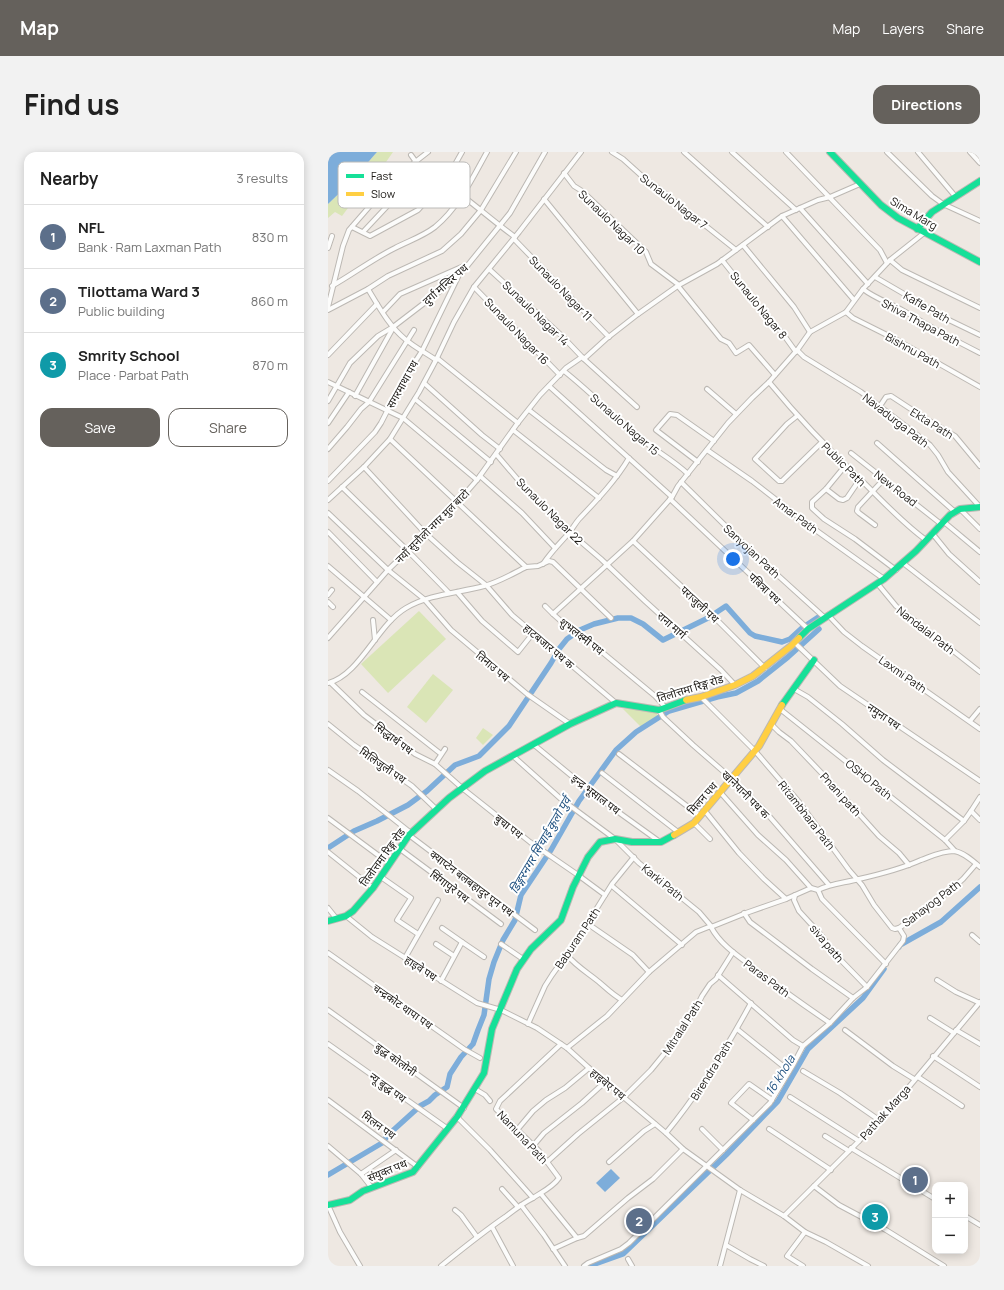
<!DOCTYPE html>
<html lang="en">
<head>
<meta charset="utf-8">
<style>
	:root { --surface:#fff; --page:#f2f2f2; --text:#222; --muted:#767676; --line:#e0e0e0; --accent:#65615c }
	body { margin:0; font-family:Manrope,"Noto Sans Devanagari",sans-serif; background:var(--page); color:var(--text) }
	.controls { position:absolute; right:12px; bottom:12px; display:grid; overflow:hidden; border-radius:8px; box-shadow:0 2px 10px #0003 }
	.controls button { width:36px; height:36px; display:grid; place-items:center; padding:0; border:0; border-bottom:1px solid var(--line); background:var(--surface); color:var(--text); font:20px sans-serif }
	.you { position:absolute; left:405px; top:407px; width:14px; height:14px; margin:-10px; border:3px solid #fff; border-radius:50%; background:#1a73e8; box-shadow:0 0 0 6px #1a73e833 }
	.badge { display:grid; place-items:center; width:26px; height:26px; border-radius:50%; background:var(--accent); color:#fff; font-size:13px; font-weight:700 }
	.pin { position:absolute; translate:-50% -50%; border:2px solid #fff; box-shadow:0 1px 4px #0006 }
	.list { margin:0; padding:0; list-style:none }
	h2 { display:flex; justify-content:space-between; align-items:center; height:52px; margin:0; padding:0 16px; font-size:17px }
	h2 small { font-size:13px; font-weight:400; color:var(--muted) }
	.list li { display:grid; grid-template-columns:26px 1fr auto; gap:12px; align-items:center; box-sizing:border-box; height:64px; padding:0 16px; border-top:1px solid var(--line) }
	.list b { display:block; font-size:15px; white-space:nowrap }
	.list p { margin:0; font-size:13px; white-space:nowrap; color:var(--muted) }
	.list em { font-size:13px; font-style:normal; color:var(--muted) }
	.actions { display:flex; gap:8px; padding:12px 16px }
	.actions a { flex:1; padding:9px 0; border:1px solid var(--accent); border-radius:12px; text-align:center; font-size:14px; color:var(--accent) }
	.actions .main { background:var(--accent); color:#fff }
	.map { position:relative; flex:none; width:652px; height:1114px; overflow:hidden; border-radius:12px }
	header { display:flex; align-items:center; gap:24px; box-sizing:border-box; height:56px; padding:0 20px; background:var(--accent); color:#fff }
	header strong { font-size:19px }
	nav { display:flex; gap:22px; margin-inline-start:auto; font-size:14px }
	.intro { display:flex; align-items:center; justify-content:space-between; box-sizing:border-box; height:96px; padding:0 24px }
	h1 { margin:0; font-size:28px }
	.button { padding:10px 18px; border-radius:12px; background:var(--accent); color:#fff; font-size:14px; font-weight:700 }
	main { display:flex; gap:24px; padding:0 24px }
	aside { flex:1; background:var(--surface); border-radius:12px; box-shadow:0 2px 10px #0003 }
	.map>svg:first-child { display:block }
</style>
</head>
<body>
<header>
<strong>Map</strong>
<nav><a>Map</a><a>Layers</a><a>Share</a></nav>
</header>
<div class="intro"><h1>Find us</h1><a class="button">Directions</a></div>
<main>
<aside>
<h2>Nearby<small>3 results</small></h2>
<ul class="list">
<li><span class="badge" style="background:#5c6f8a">1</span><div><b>NFL</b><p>Bank · Ram Laxman Path</p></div><em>830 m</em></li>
<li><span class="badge" style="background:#5c6f8a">2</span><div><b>Tilottama Ward 3</b><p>Public building</p></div><em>860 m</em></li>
<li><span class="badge" style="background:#0f9aa8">3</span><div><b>Smrity School</b><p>Place · Parbat Path</p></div><em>870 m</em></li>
</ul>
<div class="actions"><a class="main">Save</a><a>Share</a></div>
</aside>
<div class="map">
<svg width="652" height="1114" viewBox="0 0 652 1114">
	<rect width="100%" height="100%" fill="#eee8e2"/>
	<g fill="#dae5b6">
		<path d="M49 0H65L42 33 29 44 14 64 7 60 0 66V52L22 31Z"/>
		<path d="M91 459 118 487 60 541 33 512Z"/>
		<path d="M105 522 125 538 98 571 79 555Z"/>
		<path d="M295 557 328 559 330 565 314 576Z"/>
		<path d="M155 576 165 583 155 593 148 586Z"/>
	</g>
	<g fill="#7dadda">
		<path d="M0 0H49L22 31 0 52Z"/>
		<path d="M283 1017 292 1026 277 1040 268 1031Z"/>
	</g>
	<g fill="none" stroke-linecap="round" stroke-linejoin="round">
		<g stroke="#7dadda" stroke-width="5.5">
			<path d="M0 696 26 679 49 669 80 653 99 639 127 613 151 604 181 574 223 511 231 497 239 487 252 478 266 472 290 466H303L315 472 335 488 380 466 398 454 422 481 427 484 454 490 462 487 474 476 492 464"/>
			<path d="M571 795 572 793 613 770 652 735"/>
			<path d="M0 1023 54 991 60 983 92 954 101 949 107 943 119 935 122 922 133 905 145 892 150 878 156 863 161 827 166 810 175 788 187 768 193 743 223 698 251 649 288 598 308 580 341 559 389 545 408 541 430 529 460 505 491 477"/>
			<path d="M261 1114 295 1102 398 1003 450 949 480 897 535 846 556 817"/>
		</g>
		<defs>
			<g id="street">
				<path d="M284 0 295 7 315 25 339 43 408 98"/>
				<path d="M356 0 440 75"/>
				<path d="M404 0 468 58"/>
				<path d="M458 0 552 98 559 111"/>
				<path d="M559 0 604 44 615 52 652 69"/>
				<path d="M590 0 627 44"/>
				<path d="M642 0 652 11"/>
				<path d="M83 3C96 23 118 32 136 45 153 58 169 72 187 85"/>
				<path d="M236 21 246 34 254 39 318 100 323 112 351 133"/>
				<path d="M216 47 310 162"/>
				<path d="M472 56 540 132"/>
				<path d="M454 64 526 148"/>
				<path d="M24 75 42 84 90 58 114 31 125 16 134 0"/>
				<path d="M35 80 95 16"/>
				<path d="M186 87 281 185"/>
				<path d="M415 93 466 155 482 180"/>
				<path d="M0 96 4 84"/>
				<path d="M394 108 429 152 455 182 468 200"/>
				<path d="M562 108 574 118 652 156"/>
				<path d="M161 117 235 185 254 205"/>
				<path d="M547 125 621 168 652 183"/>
				<path d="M4 134C25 122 45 107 67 96 80 89 94 85 107 75 131 55 144 27 159 0"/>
				<path d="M350 134 393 187 401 191 408 201 421 193 447 223"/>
				<path d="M146 135 232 223"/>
				<path d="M40 137C51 155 61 174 77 187 86 195 98 201 108 208"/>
				<path d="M535 137C548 147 562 151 576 159 601 174 626 188 652 201"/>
				<path d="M0 155 15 94 21 78 48 47 73 21 100 0"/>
				<path d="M0 158 40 137 60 124 114 99 133 82 153 58 188 0"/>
				<path d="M55 160 72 142 138 113"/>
				<path d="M518 160 525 166 569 188 652 235"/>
				<path d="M469 198 476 205 533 240 602 293 610 303 620 320 652 355"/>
				<path d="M0 203 49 152"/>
				<path d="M109 206 190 271"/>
				<path d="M256 207 309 255"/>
				<path d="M236 219C260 238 281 259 303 279 321 295 343 306 360 322"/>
				<path d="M0 230 75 266 149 328"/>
				<path d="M441 230C469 264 499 296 531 326 553 347 573 370 598 388"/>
				<path d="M96 231 154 283 172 297"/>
				<path d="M221 234 344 345"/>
				<path d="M379 237 408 262"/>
				<path d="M27 244 65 176"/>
				<path d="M87 247 163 310"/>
				<path d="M0 249 22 211 50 184 65 175 112 139 135 119 182 61 217 0"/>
				<path d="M552 254 558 245 563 244 595 265 627 284 652 314"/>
				<path d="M201 258 278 318 289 324"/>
				<path d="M469 264 459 272 427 307 451 329H454L494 290"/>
				<path d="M0 271 21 240"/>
				<path d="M185 278 271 346"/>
				<path d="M62 287 198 415"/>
				<path d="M549 291 627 360"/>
				<path d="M0 297 19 275 33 257 41 250 86 178"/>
				<path d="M379 298 424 329 482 374 556 427"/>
				<path d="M523 301 613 372"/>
				<path d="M168 302 192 330 245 383 273 407 317 449 393 518 407 533"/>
				<path d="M370 310 328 278 342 262 349 263 386 289"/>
				<path d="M517 314 498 337 484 350V356L496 367 527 387 568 418"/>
				<path d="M36 315 97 381 129 410 158 433 184 463 288 551"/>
				<path d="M152 324 194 361 227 396"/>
				<path d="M0 329 47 280 53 271 74 230 94 199 130 125"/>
				<path d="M353 330 424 400 497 466"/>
				<path d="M14 335 80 399 121 441"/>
				<path d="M498 337 511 347 515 348 519 346 532 327"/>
				<path d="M342 347 480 477"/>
				<path d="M0 348 36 315 62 287 91 240 108 208 126 170 146 135 191 80 253 0"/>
				<path d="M632 357 652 377"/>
				<path d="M0 361 60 418 96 447 123 478 199 542 242 572"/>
				<path d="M616 370 652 400"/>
				<path d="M547 373 531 361 529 359 530 355 556 327"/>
				<path d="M0 380 49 430"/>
				<path d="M604 381 621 402 652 430"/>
				<path d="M305 389 381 460 437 516"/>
				<path d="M575 411 652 471"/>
				<path d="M215 412C223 400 232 391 241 381 245 376 248 370 252 366 270 347 288 328 301 306"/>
				<path d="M0 414 63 468"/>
				<path d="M198 415 210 414 221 409 225 410 283 466"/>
				<path d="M549 431 568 454 652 520"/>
				<path d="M129 440 154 469 190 500 206 480"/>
				<path d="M0 443 4 438"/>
				<path d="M0 450 5 455"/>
				<path d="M217 454 225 462"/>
				<path d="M500 463 516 480 534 494 652 577"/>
				<path d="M45 468 47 488"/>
				<path d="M0 486 60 418 129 351 149 328 189 272 212 243 238 216 254 205 256 207 278 187 310 162 351 133 389 112 454 64 490 48 502 45 532 32"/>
				<path d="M467 491 512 534 652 629"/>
				<path d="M0 531C32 523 49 473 78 456 102 442 130 441 156 434 171 430 184 422 198 415"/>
				<path d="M3 531 36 563 87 602 107 612 134 636 202 690 250 723 277 743"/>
				<path d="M466 537 480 545 514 572 555 608 636 669 617 688"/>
				<path d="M34 540 113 602"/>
				<path d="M373 545 427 599 471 650 521 718 534 733 546 753 564 776 567 777 571 776"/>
				<path d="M337 555 327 544 251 481 243 478 225 462 305 389 344 345 350 334 400 271 424 246 441 230 470 197 482 180 518 160 535 137 562 108 596 81"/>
				<path d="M452 557 617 688 627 699"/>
				<path d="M331 558 335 565 365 593 404 627 435 657 501 733"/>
				<path d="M642 569 652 557"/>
				<path d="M0 572 26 593 84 634 108 657"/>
				<path d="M443 572 451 580 463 589 505 633 551 684 571 701 581 713"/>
				<path d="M205 592 268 644 332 690"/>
				<path d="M291 602 372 664"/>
				<path d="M185 604 233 647 287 687 311 711 371 760 383 774"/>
				<path d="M107 612 117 597"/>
				<path d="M0 618 30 639 83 681"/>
				<path d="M274 621 350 680"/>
				<path d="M392 640 430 683 458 708 483 736"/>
				<path d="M377 659 411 701 436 727 458 747"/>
				<path d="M643 659 652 645"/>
				<path d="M0 666 62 712"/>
				<path d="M636 669 643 659 652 668"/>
				<path d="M366 671 382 687"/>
				<path d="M81 683 207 778"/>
				<path d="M72 697 173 772"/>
				<path d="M0 700 45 736"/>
				<path d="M53 725 83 746 69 768 90 782"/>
				<path d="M284 734 354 793"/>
				<path d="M490 738 494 747 558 812"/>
				<path d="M467 743 466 748 471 759 494 784 505 800 539 835"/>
				<path d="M0 756 8 766"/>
				<path d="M416 761 422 770 484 817 525 846"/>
				<path d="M18 764 44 785 149 851 173 858 209 876 239 896 261 916 338 981 355 997 412 1038 456 1064 477 1080 498 1090 540 1114"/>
				<path d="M260 772 305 803 321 820"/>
				<path d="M383 775C393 794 413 806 430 819 453 837 477 854 502 871"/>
				<path d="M114 776 134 790"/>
				<path d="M644 783 652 790"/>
				<path d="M108 792 126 804"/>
				<path d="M173 792 195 807"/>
				<path d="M0 801 136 897 152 906"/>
				<path d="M239 803C248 814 260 821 271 830 279 837 285 843 294 848"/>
				<path d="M77 806 110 748"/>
				<path d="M390 823 465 888 475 894"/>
				<path d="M609 828 628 840 652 851"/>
				<path d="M113 829 134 790 156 805"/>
				<path d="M0 858 136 956"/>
				<path d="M602 866 626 881"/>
				<path d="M200 872 217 834 224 823 249 788 284 732 306 705"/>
				<path d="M409 877 461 919"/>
				<path d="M517 878 565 914 586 927"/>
				<path d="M628 878 652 892"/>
				<path d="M0 892 120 977"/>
				<path d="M239 896 279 864 321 820 368 780 383 774V775L418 761 458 747 483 736 490 738C504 731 517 731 531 727 553 722 573 717 593 708 604 704 614 699 626 699 635 700 645 709 652 715"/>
				<path d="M605 904 652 935"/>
				<path d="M475 919 512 941 551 968"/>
				<path d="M590 925 634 954"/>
				<path d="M147 937 157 943 162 949"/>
				<path d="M462 945 531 989"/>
				<path d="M0 948 90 1015"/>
				<path d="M129 965 162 998 205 1046"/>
				<path d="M425 968 403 951 421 932 444 948"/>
				<path d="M374 977 395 998"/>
				<path d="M441 977 503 1018"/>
				<path d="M189 978 205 959 218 948 237 936 261 916"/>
				<path d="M338 981C371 941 398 897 423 851"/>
				<path d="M497 984 521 999"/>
				<path d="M0 994 33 1022 44 1036"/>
				<path d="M205 994 216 981 254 951 277 930"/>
				<path d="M523 996 607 1047"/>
				<path d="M219 1010 250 982 296 945 323 918 341 896 367 858 374 844 382 832 388 827 405 800"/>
				<path d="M281 1010 316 979 327 972"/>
				<path d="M33 1022 68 998"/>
				<path d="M486 1034 511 1053 558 1078 616 1114"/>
				<path d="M174 1037 190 1055"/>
				<path d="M213 1042 249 1086"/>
				<path d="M0 1053 12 1080 32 1114"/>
				<path d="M193 1053 216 1083 237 1114"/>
				<path d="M127 1058 133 1063 149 1085"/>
				<path d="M456 1064 531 989 575 942 652 850"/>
				<path d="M637 1064 652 1073"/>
				<path d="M164 1075 185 1114"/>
				<path d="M398 1093 422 1107 436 1114"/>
				<path d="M225 1097 249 1086 256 1084 300 1046 325 1027 355 997"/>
				<path d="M300 1107 304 1114"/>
				<path d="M113 1114C134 1097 155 1080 177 1065 186 1058 195 1051 205 1046 214 1040 225 1035 231 1026L211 999 168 957 172 949 233 892"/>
				<path d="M256 1114 260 1111 293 1097 301 1091 442 951 465 913 475 894 502 871 525 846 539 835 575 789 576 784 571 776 603 754 626 735 635 727 648 712"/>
				<path d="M392 1114 412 1038"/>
				<path d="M475 1114 459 1104 477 1080"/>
			</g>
			<g id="fast">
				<path d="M502 0 553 53 570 66 652 110"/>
				<path d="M589 77 604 60 652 29"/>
				<path d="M471 486 480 477 556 427 588 399 622 363 632 357 652 355"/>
				<path d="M454 553 486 508"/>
				<path d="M0 769 18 764 25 759 45 736 81 683 121 646 157 619 242 572 288 551 331 558 358 548"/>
				<path d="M0 1053 22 1048 35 1039 85 1020 129 965 156 921 164 877 189 817 203 797 233 768 245 735 260 705 272 690 287 687 304 690H333L346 683"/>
			</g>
			<g id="slow">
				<path d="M358 548 373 545 407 533 425 524 463 494 471 486"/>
				<path d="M346 683 366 671 431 594 454 553"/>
			</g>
		</defs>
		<use href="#street" stroke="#bcb8b3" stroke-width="6"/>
		<use href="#fast" stroke="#bcb8b3" stroke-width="8"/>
		<use href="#slow" stroke="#bcb8b3" stroke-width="8"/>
		<use href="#street" stroke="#fcfcfb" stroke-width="4"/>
		<use href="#fast" stroke="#16e098" stroke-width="6"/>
		<use href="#slow" stroke="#ffcf43" stroke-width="6"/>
	</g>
	<g text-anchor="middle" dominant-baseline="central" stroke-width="4" stroke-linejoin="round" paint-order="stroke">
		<g font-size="11" fill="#1b1814" stroke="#fff">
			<text transform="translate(346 49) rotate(38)">Sunaulo Nagar 7</text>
			<text transform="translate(586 61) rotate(31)">Sima Marg</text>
			<text transform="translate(284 70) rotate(44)">Sunaulo Nagar 10</text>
			<text transform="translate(117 132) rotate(-41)">दुर्गा मन्दिर पथ</text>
			<text transform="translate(233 136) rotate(46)">Sunaulo Nagar 11</text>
			<text transform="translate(431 153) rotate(51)">Sunaulo Nagar 8</text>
			<text transform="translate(599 155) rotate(30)">Kafle Path</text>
			<text transform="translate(208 161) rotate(44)">Sunaulo Nagar 14</text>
			<text transform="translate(593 170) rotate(28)">Shiva Thapa Path</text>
			<text transform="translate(189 179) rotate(46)">Sunaulo Nagar 16</text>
			<text transform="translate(585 198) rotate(29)">Bishnu Path</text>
			<text transform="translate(74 232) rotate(-61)">सगरमाथा पथ</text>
			<text transform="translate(568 268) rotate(38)">Navadurga Path</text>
			<text transform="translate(604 271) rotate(32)">Ekta Path</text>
			<text transform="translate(297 272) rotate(41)">Sunaulo Nagar 15</text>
			<text transform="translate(516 312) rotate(45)">Public Path</text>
			<text transform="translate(568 336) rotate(38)">New Road</text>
			<text transform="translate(222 359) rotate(45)">Sunaulo Nagar 22</text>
			<text transform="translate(468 363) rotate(37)">Amar Path</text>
			<text transform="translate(104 374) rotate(-45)">नयाँ सुनौलो नगर मुल बाटो</text>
			<text transform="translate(424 399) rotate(43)">Sanyojan Path</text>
			<text transform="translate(437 436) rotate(43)">पबित्रा पथ</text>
			<text transform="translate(372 452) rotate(43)">पराजुली पथ</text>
			<text transform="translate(344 473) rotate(41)">राना मार्ग</text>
			<text transform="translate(598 478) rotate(38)">Nandalal Path</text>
			<text transform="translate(254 484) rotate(38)">शुभलक्ष्मी पथ</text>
			<text transform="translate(221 494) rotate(40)">हाटबजार पथ क</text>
			<text transform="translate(165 514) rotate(40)">तिनाउ पथ</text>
			<text transform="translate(575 522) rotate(35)">Laxmi Path</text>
			<text transform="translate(362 536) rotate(-17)">तिलोत्तमा रिङ्ग रोड</text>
			<text transform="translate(556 564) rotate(34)">नमुना पथ</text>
			<text transform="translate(66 586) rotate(37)">सिद्धार्थ पथ</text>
			<text transform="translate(55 613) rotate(35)">मिलिजुली पथ</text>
			<text transform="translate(541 627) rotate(39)">OSHO Path</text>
			<text transform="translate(268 642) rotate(37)">इन्द्र भूसाल पथ</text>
			<text transform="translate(418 642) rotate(45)">खानेपानी पथ क</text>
			<text transform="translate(513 642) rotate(48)">Pnani path</text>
			<text transform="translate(374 646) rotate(-49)">मिलन पथ</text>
			<text transform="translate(479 663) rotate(52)">Ritambhara Path</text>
			<text transform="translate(181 674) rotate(38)">बुचा पथ</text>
			<text transform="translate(54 705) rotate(-54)">तिलोत्तमा रिङ्ग रोड</text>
			<text transform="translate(335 730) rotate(39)">Karki Path</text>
			<text transform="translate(144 731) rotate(37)">क्याप्टेन बलबहादुर पून पथ</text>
			<text transform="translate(122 734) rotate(37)">सिंगापुरे पथ</text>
			<text transform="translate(603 751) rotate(-37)">Sahayog Path</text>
			<text transform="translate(249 786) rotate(-56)">Baburam Path</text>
			<text transform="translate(499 791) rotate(50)">siva path</text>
			<text transform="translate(93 816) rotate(33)">हाइवे पथ</text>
			<text transform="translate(439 826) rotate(37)">Paras Path</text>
			<text transform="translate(75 854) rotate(35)">चन्द्रकोट थापा पथ</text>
			<text transform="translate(354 875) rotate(-57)">Mitralal Path</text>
			<text transform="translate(68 907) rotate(36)">बुद्ध कोलोनी</text>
			<text transform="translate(383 918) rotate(-58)">Birendra Path</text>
			<text transform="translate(280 932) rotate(39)">हाइवेए पथ</text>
			<text transform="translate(60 935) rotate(36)">न्यू बुद्ध पथ</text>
			<text transform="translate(557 960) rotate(-48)">Pathak Marga</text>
			<text transform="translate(51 973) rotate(36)">मिलन पथ</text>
			<text transform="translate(195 985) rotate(47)">Namuna Path</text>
			<text transform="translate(59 1018) rotate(-22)">संयुक्त पथ</text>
		</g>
		<g font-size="12" font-style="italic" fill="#215280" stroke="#fff">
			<text transform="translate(212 693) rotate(-60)">डिङ्गरनगर सिंचाई कुलो पुर्व</text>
			<text transform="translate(452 923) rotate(-58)">16 khola</text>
		</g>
	</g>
	<rect x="10" y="10" width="132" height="46" rx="6" fill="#fff" stroke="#bbbab8" stroke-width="1"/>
	<rect x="18" y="22" width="18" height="4" fill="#16e098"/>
	<rect x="18" y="40" width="18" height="4" fill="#ffcf43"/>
	<g font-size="11" fill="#1b1814">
		<text x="43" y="28">Fast</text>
		<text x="43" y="46">Slow</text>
	</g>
</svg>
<div class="controls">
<button>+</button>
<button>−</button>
</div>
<div class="you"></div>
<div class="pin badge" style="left:587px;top:1028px;background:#5c6f8a">1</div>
<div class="pin badge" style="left:311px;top:1069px;background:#5c6f8a">2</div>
<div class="pin badge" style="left:547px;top:1065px;background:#0f9aa8">3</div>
</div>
</main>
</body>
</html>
